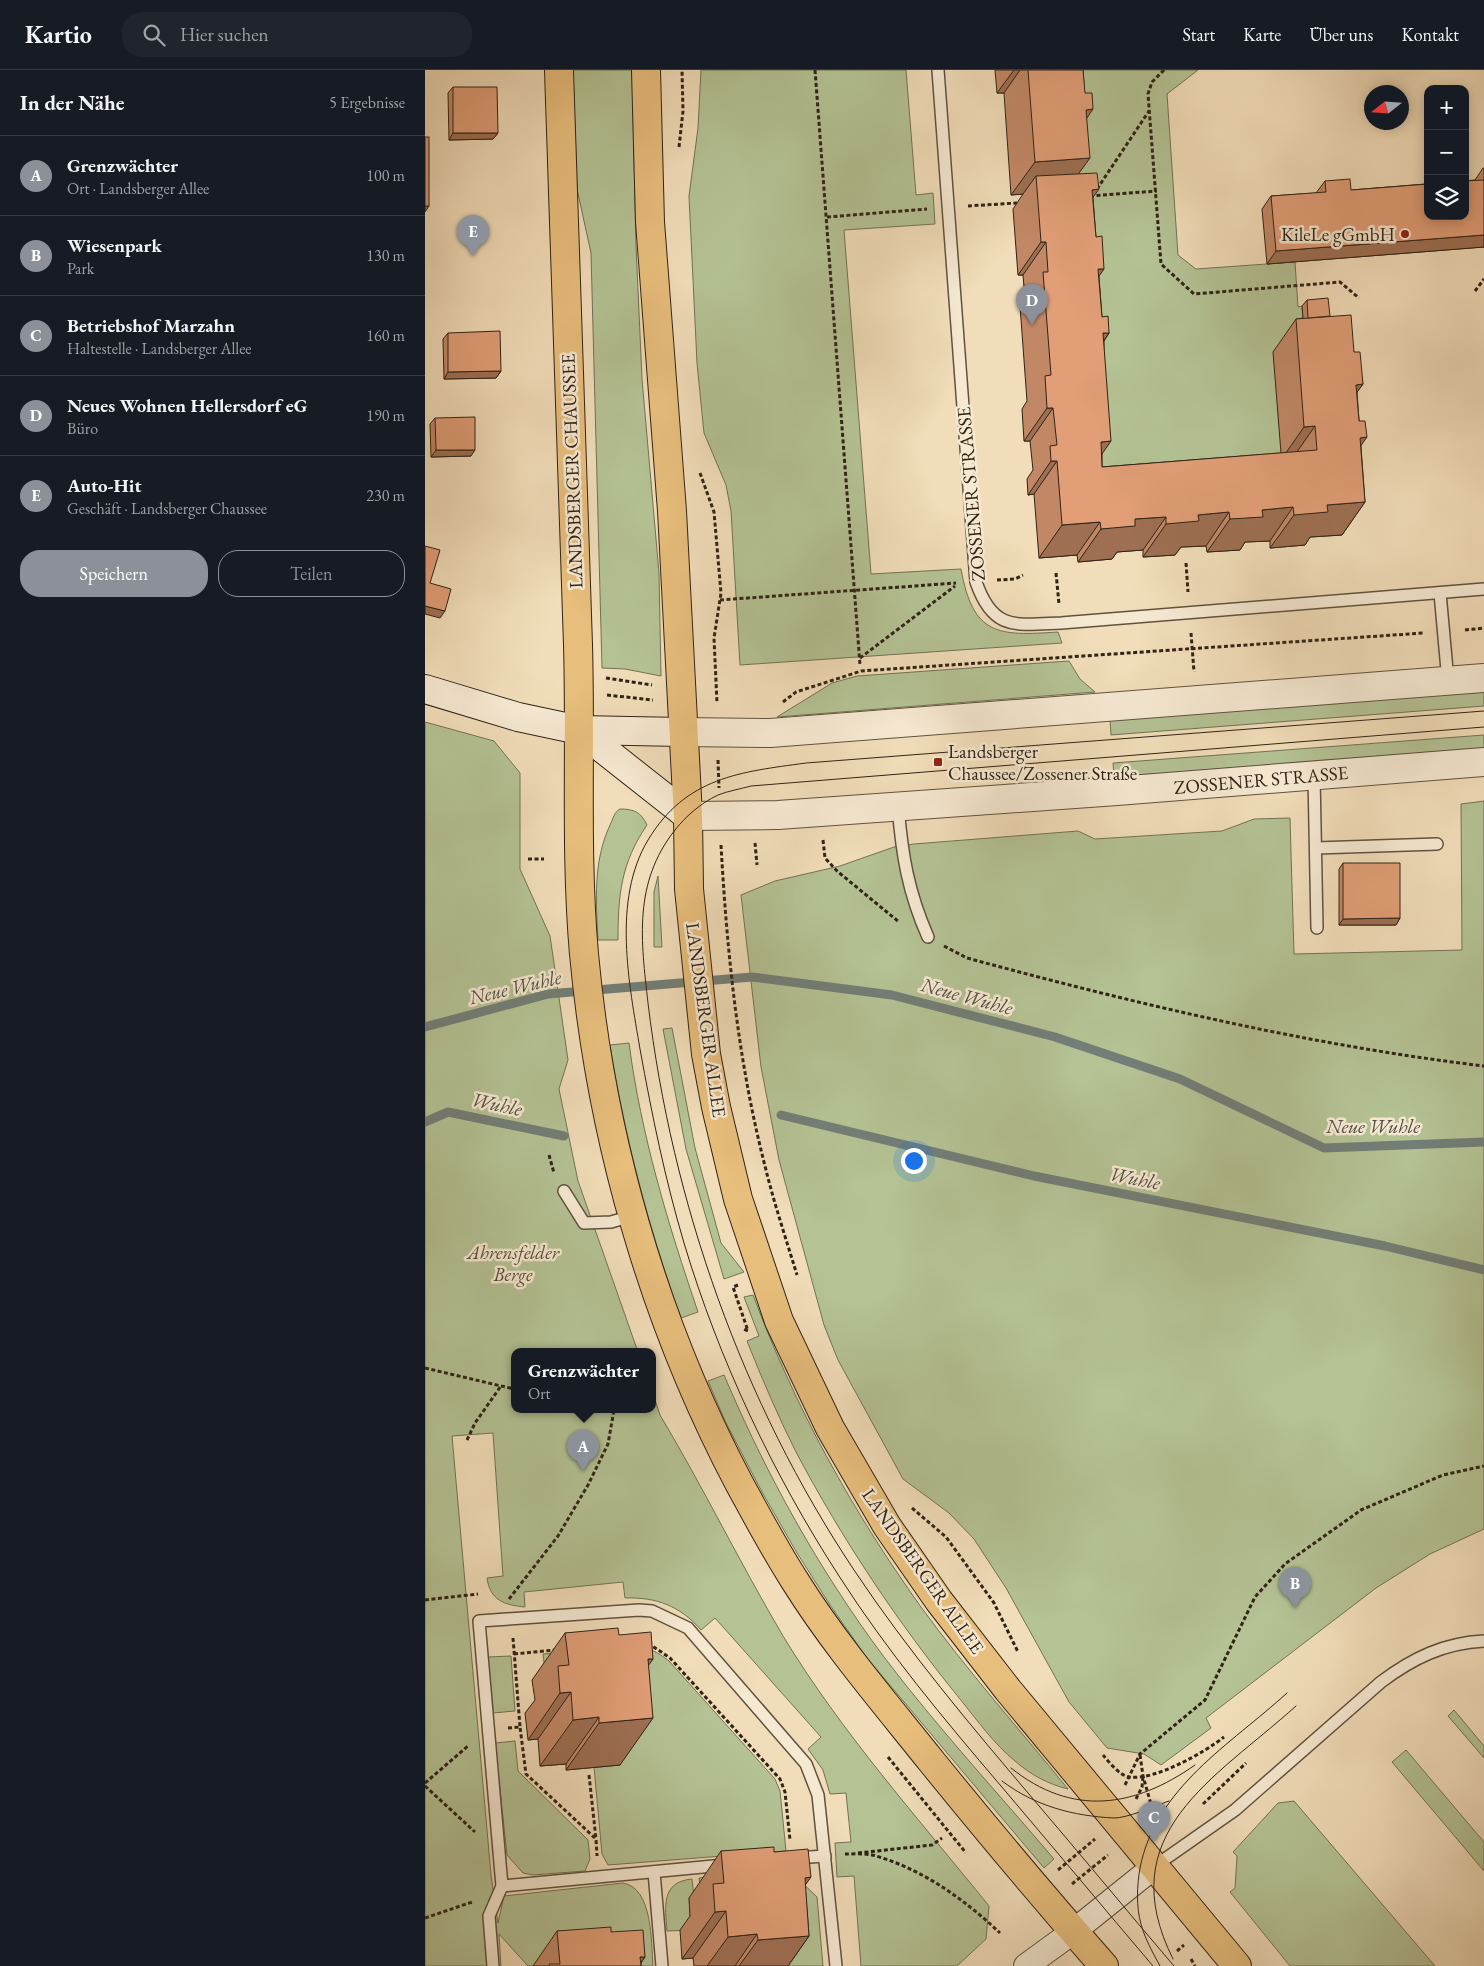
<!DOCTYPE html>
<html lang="de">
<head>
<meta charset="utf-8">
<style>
	:root { --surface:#171b24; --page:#20242c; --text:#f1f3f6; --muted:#9ea1a6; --line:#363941; --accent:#8c9099 }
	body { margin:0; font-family:"EB Garamond",serif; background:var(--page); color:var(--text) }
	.controls { position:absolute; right:15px; top:15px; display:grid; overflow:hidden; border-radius:10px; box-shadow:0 2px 12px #0003 }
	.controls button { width:45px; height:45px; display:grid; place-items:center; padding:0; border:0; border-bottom:1px solid var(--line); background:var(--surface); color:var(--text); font:25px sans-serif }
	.compass { position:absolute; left:939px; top:15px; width:45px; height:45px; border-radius:50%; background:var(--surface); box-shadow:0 2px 12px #0003; rotate:253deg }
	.you { position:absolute; left:488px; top:1090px; width:18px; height:18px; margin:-12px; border:4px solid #fff; border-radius:50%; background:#1a73e8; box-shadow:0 0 0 8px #1a73e833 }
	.badge { display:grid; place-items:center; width:32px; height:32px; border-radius:50%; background:var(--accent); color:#fff; font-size:16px; font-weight:700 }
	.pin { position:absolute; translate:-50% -41px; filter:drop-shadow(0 1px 2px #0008) }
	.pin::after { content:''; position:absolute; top:26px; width:18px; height:15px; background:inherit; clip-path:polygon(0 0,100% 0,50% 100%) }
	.popup { position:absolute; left:86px; top:1278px; width:145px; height:65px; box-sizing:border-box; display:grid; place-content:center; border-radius:10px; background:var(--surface); filter:drop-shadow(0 1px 4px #0005); font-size:16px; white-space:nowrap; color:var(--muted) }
	.popup b { font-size:19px; color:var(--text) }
	.popup::after { content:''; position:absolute; left:50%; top:100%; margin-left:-10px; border:10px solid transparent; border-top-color:var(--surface) }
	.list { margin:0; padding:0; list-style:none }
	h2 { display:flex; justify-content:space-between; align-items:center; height:65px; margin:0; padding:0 20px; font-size:21px }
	h2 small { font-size:16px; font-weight:400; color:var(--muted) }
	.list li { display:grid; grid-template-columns:32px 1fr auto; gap:15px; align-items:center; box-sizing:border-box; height:80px; padding:0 20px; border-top:1px solid var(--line) }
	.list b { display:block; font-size:19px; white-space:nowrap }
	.list p { margin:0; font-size:16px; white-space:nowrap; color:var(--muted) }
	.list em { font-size:16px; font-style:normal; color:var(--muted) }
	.actions { display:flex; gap:10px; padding:15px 20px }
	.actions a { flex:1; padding:11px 0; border:1px solid var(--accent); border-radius:20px; text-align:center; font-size:18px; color:var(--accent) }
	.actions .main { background:var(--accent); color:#fff }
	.icon { flex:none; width:28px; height:28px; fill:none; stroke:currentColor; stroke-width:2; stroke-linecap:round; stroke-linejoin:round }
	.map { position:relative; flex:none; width:1059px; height:1896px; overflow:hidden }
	header { display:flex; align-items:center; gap:30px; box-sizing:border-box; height:70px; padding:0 25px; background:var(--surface); border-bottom:1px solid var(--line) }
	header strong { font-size:24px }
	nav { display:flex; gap:28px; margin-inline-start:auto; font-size:18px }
	.search { width:350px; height:45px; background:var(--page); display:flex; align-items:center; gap:12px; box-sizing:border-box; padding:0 18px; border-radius:20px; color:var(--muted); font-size:19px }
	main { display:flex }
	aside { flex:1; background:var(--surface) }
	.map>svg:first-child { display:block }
</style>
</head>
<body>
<header>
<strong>Kartio</strong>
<div class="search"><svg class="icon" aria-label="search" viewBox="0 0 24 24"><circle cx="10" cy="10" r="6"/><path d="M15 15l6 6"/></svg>Hier suchen</div>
<nav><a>Start</a><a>Karte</a><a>Über uns</a><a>Kontakt</a></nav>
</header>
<main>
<aside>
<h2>In der Nähe<small>5 Ergebnisse</small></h2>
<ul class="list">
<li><span class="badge">A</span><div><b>Grenzwächter</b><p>Ort · Landsberger Allee</p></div><em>100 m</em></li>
<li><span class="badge">B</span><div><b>Wiesenpark</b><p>Park</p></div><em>130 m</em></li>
<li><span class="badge">C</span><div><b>Betriebshof Marzahn</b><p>Haltestelle · Landsberger Allee</p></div><em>160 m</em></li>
<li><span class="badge">D</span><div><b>Neues Wohnen Hellersdorf eG</b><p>Büro</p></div><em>190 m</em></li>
<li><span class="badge">E</span><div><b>Auto-Hit</b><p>Geschäft · Landsberger Chaussee</p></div><em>230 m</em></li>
</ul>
<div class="actions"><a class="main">Speichern</a><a>Teilen</a></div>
</aside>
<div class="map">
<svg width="1059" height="1896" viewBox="0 0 1059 1896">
	<rect width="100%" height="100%" fill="#f1ddb9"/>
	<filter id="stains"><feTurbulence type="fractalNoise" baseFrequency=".004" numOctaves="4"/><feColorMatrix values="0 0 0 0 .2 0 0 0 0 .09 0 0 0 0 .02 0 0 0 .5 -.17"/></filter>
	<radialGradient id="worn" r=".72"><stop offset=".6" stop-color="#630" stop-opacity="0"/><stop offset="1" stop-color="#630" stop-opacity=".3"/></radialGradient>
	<g fill="#b4c294" stroke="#727255">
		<path d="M148 0H207L211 176 217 309 234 503 236 606 200 599 177 598 166 183 152 119Z"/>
		<path d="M276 0H481L491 125 508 123 510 154 419 160 446 504 536 499C548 566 573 566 633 562L637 573 315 595 306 441 301 415 279 363 272 293 264 126 273 58Z"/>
		<path d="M632 0H773L742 24 753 185 771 199 870 192 873 237 877 236 880 280 856 389 654 430Z"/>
		<path d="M644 591 655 609 670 622 352 647 407 613 432 606Z"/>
		<path d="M1059 621V636L686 665 685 650Z"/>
		<path d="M0 652 69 671 95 703V799L125 866 143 990 134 1019 153 1111 213 1282H89V1340H227V1321L235 1345C278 1417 315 1493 358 1566 417 1663 493 1748 564 1836L561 1869 532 1896H436L429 1806 412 1807 410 1773 426 1772 421 1723 405 1724 398 1700 383 1679 396 1667 290 1548 276 1560C255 1536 232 1527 200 1528L198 1512 99 1522 100 1537C79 1535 65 1530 62 1508L78 1506 68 1363 27 1366 66 1805 73 1853 79 1826 198 1813C228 1818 226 1872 228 1896H103L74 1864 76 1896H0Z"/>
		<path d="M1059 665V678L689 707 688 693Z"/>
		<path d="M1059 731V1459L1005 1484 951 1518 781 1648 786 1658 736 1695 719 1684 682 1678 644 1632 581 1518 549 1469 524 1443 478 1409 413 1290 399 1255 354 1090 336 997 316 825 350 811 415 796 469 777 489 774 653 761 670 769 797 761 829 749 865 748 869 884 1037 880 1036 734Z"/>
		<path d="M195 739C209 739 216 742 222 755 196 793 193 825 193 870H173C171 830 168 792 185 755 188 749 189 742 195 739Z"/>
		<path d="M233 806 237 877H229V822Z"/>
		<path d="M247 958 270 1078 296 1173 319 1202 299 1209 261 1079 238 959Z"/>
		<path d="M204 973C216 1065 243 1154 273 1242L256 1248C224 1159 200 1068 185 975Z"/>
		<path d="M328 1225C370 1337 426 1439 496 1537 542 1600 594 1659 643 1719 623 1714 606 1705 590 1691 569 1674 552 1650 535 1629 473 1553 417 1469 371 1382 353 1346 337 1309 322 1271L334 1266 319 1227Z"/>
		<path d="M299 1305C341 1404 394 1500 459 1587 512 1657 572 1722 629 1789L619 1798 442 1588 405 1535 372 1483 337 1422 300 1351 283 1311Z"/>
		<path d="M209 1576C224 1577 232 1582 244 1591L350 1709 355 1721 361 1781 183 1795 177 1784 169 1697 121 1608 118 1584Z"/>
		<path d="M86 1586 90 1641 68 1643 63 1587Z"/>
		<path d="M1029 1640 1059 1676V1688L1023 1646Z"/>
		<path d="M90 1671 93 1701 163 1770 165 1789 160 1801 108 1805 98 1803 82 1785 70 1673Z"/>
		<path d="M981 1680 1059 1772V1801L967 1692Z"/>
		<path d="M869 1731 1010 1896H865L805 1822 810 1818 812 1786 808 1782 853 1733Z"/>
		<path d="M363 1799 392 1827 398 1896H350L276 1827 274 1808Z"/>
		<path d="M267 1809 269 1827 264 1828 266 1860 242 1861C240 1836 236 1812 267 1809Z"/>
	</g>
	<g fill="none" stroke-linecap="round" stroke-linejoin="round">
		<g stroke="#727e77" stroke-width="9">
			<path d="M0 957 123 924 327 907 467 925 630 967 755 1009 899 1078 1059 1072"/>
			<path d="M356 1045 609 1106 960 1176 1059 1200"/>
			<path d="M0 1052 23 1042 139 1066"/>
		</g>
		<defs>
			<g id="service">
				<path d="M513 0 551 512C568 561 590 555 636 553L1059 519"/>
				<path d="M1015 523 1023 611"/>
				<path d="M889 706 892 858"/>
				<path d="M473 736C477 785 483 822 503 867"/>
				<path d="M891 778 1012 774"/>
				<path d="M139 1121 159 1153 186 1152 207 1146"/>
				<path d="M370 1788 400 1786"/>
				<path d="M730 1796 810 1740 956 1612C988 1588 1019 1573 1059 1571"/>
				<path d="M229 1802 237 1896"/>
				<path d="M77 1816 299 1795"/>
				<path d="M68 1896 64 1846 77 1816 54 1551 214 1540 227 1541 263 1558 381 1694 393 1725 411 1896"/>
			</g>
			<path id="minor" d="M601 1896 649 1861 730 1796"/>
			<g id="tertiary">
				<path d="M257 662 345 663 1059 608"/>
				<path d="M263 746 353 745 692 721 1059 692"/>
			</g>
			<g id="secondary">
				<path d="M0 619 93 647 154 660 257 662"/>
				<path d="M154 660 263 746"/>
			</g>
			<g id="primary">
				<path d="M134 0C140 192 147 384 153 575 156 678 150 782 159 884 176 1068 228 1250 314 1413 332 1446 350 1480 370 1511 410 1575 460 1633 507 1692 563 1761 620 1829 679 1896"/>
				<path d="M221 0 225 152 247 441 263 746 264 819 281 984 291 1037 313 1129 354 1251 405 1358 462 1456 514 1531 583 1620 812 1896"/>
			</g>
		</defs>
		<use href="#service" stroke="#60523f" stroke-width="14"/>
		<use href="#minor" stroke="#60523f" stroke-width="26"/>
		<use href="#tertiary" stroke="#60523f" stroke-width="30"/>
		<use href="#secondary" stroke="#302316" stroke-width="30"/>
		<use href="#primary" stroke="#302316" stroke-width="30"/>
		<g stroke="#302316" stroke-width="3" stroke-dasharray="4 2.5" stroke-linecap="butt">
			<path d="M390 0 435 595"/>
			<path d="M739 0 727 12 723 24 736 194 769 224 915 212 934 228"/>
			<path d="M254 77 258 41 257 0"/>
			<path d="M672 119 724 41"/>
			<path d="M665 126 732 121"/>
			<path d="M543 136 592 133"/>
			<path d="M402 147 502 139"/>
			<path d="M1050 221 1059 209"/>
			<path d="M275 403 289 442 296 523 289 568 292 633"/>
			<path d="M761 493 763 522"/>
			<path d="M631 503 634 534"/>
			<path d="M572 510 590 509 598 505"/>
			<path d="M295 530 531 513"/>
			<path d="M1040 560 1059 558"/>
			<path d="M766 563 769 602"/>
			<path d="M435 588 530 516"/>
			<path d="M181 608 227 615"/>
			<path d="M182 625 228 630"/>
			<path d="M358 632 371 622 436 601 999 563"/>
			<path d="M293 690 294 718"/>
			<path d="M398 770 400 788 412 801 474 852"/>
			<path d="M330 773 332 795"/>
			<path d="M296 775C302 883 313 991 340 1096 349 1133 361 1169 372 1205"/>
			<path d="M103 789H119"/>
			<path d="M519 876 542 888C712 934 883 975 1059 996"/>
			<path d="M124 1085 129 1103"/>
			<path d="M313 1215 308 1217 323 1261 318 1259"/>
			<path d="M0 1298 89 1319"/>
			<path d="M227 1318 230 1317"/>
			<path d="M42 1370 50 1353 76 1316"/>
			<path d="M487 1438 521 1467 569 1533 593 1582"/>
			<path d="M84 1529 133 1466 163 1415 183 1374 189 1340"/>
			<path d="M0 1530 53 1524"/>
			<path d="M88 1568 95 1657"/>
			<path d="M223 1573 245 1588 355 1709 360 1722 365 1770"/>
			<path d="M89 1584 130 1580"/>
			<path d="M83 1658 95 1657 101 1704 171 1769 172 1786"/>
			<path d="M678 1685C685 1693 694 1705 704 1707 730 1711 780 1682 799 1667"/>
			<path d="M715 1685 718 1706 731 1752"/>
			<path d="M463 1687 541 1783"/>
			<path d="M164 1705 171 1769"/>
			<path d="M0 1713 43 1676"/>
			<path d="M700 1715 715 1684 780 1630 830 1527 860 1494 936 1440 1018 1405 1059 1396"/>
			<path d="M0 1716 50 1762"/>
			<path d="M711 1729 717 1717 718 1706"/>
			<path d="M778 1734 821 1693"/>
			<path d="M433 1783 507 1775 517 1768"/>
			<path d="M420 1784C430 1784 442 1783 451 1786 499 1800 540 1830 575 1863"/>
			<path d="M633 1800 670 1769"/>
			<path d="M647 1814 683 1785"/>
			<path d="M0 1848 47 1832"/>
			<path d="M752 1881 759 1875"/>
			<path d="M766 1889 770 1896"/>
		</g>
		<use href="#service" stroke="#f6e9d2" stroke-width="11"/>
		<use href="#minor" stroke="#f6e9d2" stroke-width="24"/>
		<use href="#tertiary" stroke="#f6e9d2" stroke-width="28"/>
		<use href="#secondary" stroke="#f6e9d2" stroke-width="28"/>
		<use href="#primary" stroke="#e8be7c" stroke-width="28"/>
		<g stroke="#302316" stroke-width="1">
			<path d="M586 1698C647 1747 709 1738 770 1695"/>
			<path d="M577 1711C610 1736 648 1746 689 1748 703 1748 730 1736 744 1731"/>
			<path d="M748 1889C685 1763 790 1709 871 1636"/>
			<path d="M728 1896C677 1836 627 1776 576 1716 518 1648 462 1581 414 1506 348 1404 294 1290 259 1173 240 1109 227 1045 215 979 204 914 187 830 223 770 261 707 315 702 381 693L1059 641"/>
			<path d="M735 1896C728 1883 720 1869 716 1854 711 1837 712 1815 715 1798 731 1717 805 1675 862 1623"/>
			<path d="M749 1896C702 1841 656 1785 609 1730 546 1656 483 1581 429 1500 317 1332 247 1133 223 933 216 871 208 813 250 760 261 746 276 733 293 725 303 721 315 719 326 716L1059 657"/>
		</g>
	</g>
	<g fill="#c28866" stroke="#302316">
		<path d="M570 0H658L661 49 653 104 668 128 677 247 684 263 679 271 677 385V397L856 383 848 282 871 249 878 248 877 236 882 230 905 246 929 282 938 314 932 322 940 432 917 465 885 467 880 475 845 478V471L820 472 815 480 782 482 781 476 756 477 750 485 718 487V480L692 482 687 489 653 492 652 485 614 488 609 424 603 425 602 409 608 400 605 371H599L597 339 602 331 595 236 600 229 598 205H593L588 139 598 124 586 125 579 23H572Z"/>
		<path d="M28 17 73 63 68 69 24 70 23 23Z"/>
		<path d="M1058 98H1059V177L842 194 837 139 846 126 891 123 900 111 926 120 1050 110Z"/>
		<path d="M23 263 76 301 71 308 19 309 18 269Z"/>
		<path d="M10 348 46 386 6 387 5 354Z"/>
		<path d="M918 793 975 848 971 855H914V799Z"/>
		<path d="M140 1563 194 1565 223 1596 195 1695 141 1700V1694L115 1696 113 1669 103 1670 100 1643 110 1630 107 1610Z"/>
		<path d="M296 1781 349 1782 380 1815 384 1866 363 1896H269L268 1888 257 1889 255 1860 265 1846 264 1828Z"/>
		<path d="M132 1861 186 1862 220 1887 216 1893V1896H108Z"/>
	</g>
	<g fill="#9e6f53" stroke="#302316">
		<path d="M589 0H595L579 23H572Z"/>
		<path d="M668 39 645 73 661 40Z"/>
		<path d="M28 63H73L68 69 24 70Z"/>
		<path d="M665 88 641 121 611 106 598 124 586 125 610 92Z"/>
		<path d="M674 119 650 152 667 120Z"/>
		<path d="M0 136H4L0 142Z"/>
		<path d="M1059 165V177L842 194 851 181Z"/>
		<path d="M616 172H621L598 205H593Z"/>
		<path d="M673 199H679L656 232Z"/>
		<path d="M678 263H684L661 296Z"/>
		<path d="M76 301 71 308 19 309 23 302Z"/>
		<path d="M938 314 914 347 931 315Z"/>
		<path d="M622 338H628L605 371H599Z"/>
		<path d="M890 356 867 389 856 390 879 357Z"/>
		<path d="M942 367 919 400 935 368Z"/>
		<path d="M686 371 663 404 676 372Z"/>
		<path d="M11 380H50L46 386 6 387Z"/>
		<path d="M626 391H632L609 424 603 425Z"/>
		<path d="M940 432 917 465 885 467 880 475 845 478 869 445 902 435Z"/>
		<path d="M868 437 845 471 820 472 815 480 782 482 805 449 837 440Z"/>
		<path d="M804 442 781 476 756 477 750 485 718 487 741 454 773 445Z"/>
		<path d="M741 447 718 480 692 482 687 489 653 492 676 459 710 449Z"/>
		<path d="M675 452 652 485 614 488 637 455Z"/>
		<path d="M0 536 20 541 15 548 0 544Z"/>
		<path d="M975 848 971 855H914L918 849Z"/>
		<path d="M223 1589H228L195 1636Z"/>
		<path d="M146 1622 113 1669 103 1670 135 1623Z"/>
		<path d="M174 1647 141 1694 115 1696 148 1650Z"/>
		<path d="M228 1648 195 1695 141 1700 174 1653Z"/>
		<path d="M386 1807 353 1854 380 1808Z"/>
		<path d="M301 1841 268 1888 257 1889 290 1842Z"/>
		<path d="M332 1864 310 1896H282L303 1867Z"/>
		<path d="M384 1866 363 1896H314L333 1870Z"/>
		<path d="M215 1887H220L213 1896Z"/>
	</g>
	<g fill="#e19e77" stroke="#302316">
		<path d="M603 0H658L660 23H667L668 39 661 40 665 88 610 92Z"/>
		<path d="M28 17H72L73 63H28Z"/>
		<rect x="0" y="67" width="4" height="69"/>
		<path d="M672 103 674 119 667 120 671 167 677 166 679 199H673L677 247 683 246 684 263H678L686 371 676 372 677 397 892 380 890 356 879 357 871 249 926 245 929 282H935L938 314 931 315 934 351H940L942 367 935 368 940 432 902 435 903 442 869 445 868 437 837 440 838 447 805 449 804 442 773 445 774 451 741 454V447L710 449V456L676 459 675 452 637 455 632 391H626L625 376 632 375 628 338H622L620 306 626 305 618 202H623L621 172H616L611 106Z"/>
		<path d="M925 109 926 120 1003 114V146H1040V111L1059 110V165L851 181 846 126 901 122 900 111Z"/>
		<path d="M903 228 905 246 883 248 882 230Z"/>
		<path d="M75 261 76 301 23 302V263Z"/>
		<path d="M50 347V380H11L10 348Z"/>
		<path d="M0 476 15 480 5 513 26 519 20 541 0 536Z"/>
		<path d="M918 793H975V848L918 849Z"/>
		<path d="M193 1558 194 1565 226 1562 228 1589H223L228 1648 174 1653V1647L148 1650 146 1622 135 1623 133 1596 144 1595 140 1563Z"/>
		<path d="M349 1777V1782L383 1779 386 1807 380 1808 384 1866 333 1870 332 1864 303 1867 301 1841 290 1842 288 1814 299 1813 296 1781Z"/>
		<path d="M186 1857V1862L218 1860 220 1887H215L216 1896H125L124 1894H135L132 1861Z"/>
	</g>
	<g fill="#8f2418" stroke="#f6e9d2" stroke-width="2">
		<circle cx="980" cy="164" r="5"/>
		<rect x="508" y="687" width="10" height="10" rx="2.5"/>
	</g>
	<g text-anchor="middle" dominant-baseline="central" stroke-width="5" stroke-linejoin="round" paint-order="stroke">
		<g font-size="19" fill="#302316" stroke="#f6e9d2" text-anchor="end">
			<text x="970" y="164">KileLe gGmbH</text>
			<text x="523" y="681" text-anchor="start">Landsberger<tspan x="523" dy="22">Chaussee/Zossener Straße</tspan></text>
		</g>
		<g font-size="19" fill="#302316" stroke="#f6e9d2">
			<text transform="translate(147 401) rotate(-92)">LANDSBERGER CHAUSSEE</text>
			<text transform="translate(546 424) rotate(-95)">ZOSSENER STRASSE</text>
			<text transform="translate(836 710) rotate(-5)">ZOSSENER STRASSE</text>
			<text transform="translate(281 950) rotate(82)">LANDSBERGER ALLEE</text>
			<text transform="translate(498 1501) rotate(55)">LANDSBERGER ALLEE</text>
		</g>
		<g font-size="19" font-style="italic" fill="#514b36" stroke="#f6e9d2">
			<text x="88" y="1182">Ahrensfelder<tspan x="88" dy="22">Berge</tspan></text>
		</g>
		<g font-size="20" font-style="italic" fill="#515047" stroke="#f6e9d2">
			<text transform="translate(90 917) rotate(-13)">Neue Wuhle</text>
			<text transform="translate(542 926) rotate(15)">Neue Wuhle</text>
			<text transform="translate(72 1034) rotate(12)">Wuhle</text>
			<text x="948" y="1056">Neue Wuhle</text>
			<text transform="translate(710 1108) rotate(11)">Wuhle</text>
		</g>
	</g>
	<rect width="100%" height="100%" filter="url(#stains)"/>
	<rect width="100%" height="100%" fill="url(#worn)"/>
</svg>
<div class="controls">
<button>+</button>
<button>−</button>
<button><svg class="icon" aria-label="layers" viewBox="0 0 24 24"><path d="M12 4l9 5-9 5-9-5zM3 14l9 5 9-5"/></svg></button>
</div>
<svg class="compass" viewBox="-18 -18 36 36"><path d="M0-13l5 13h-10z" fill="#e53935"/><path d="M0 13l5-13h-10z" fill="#9ea1a6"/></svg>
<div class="you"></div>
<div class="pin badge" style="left:158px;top:1401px">A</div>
<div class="popup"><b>Grenzwächter</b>Ort</div>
<div class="pin badge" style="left:870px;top:1538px">B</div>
<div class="pin badge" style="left:729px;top:1772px">C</div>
<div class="pin badge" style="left:607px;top:255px">D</div>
<div class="pin badge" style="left:48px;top:186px">E</div>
</div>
</main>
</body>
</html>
